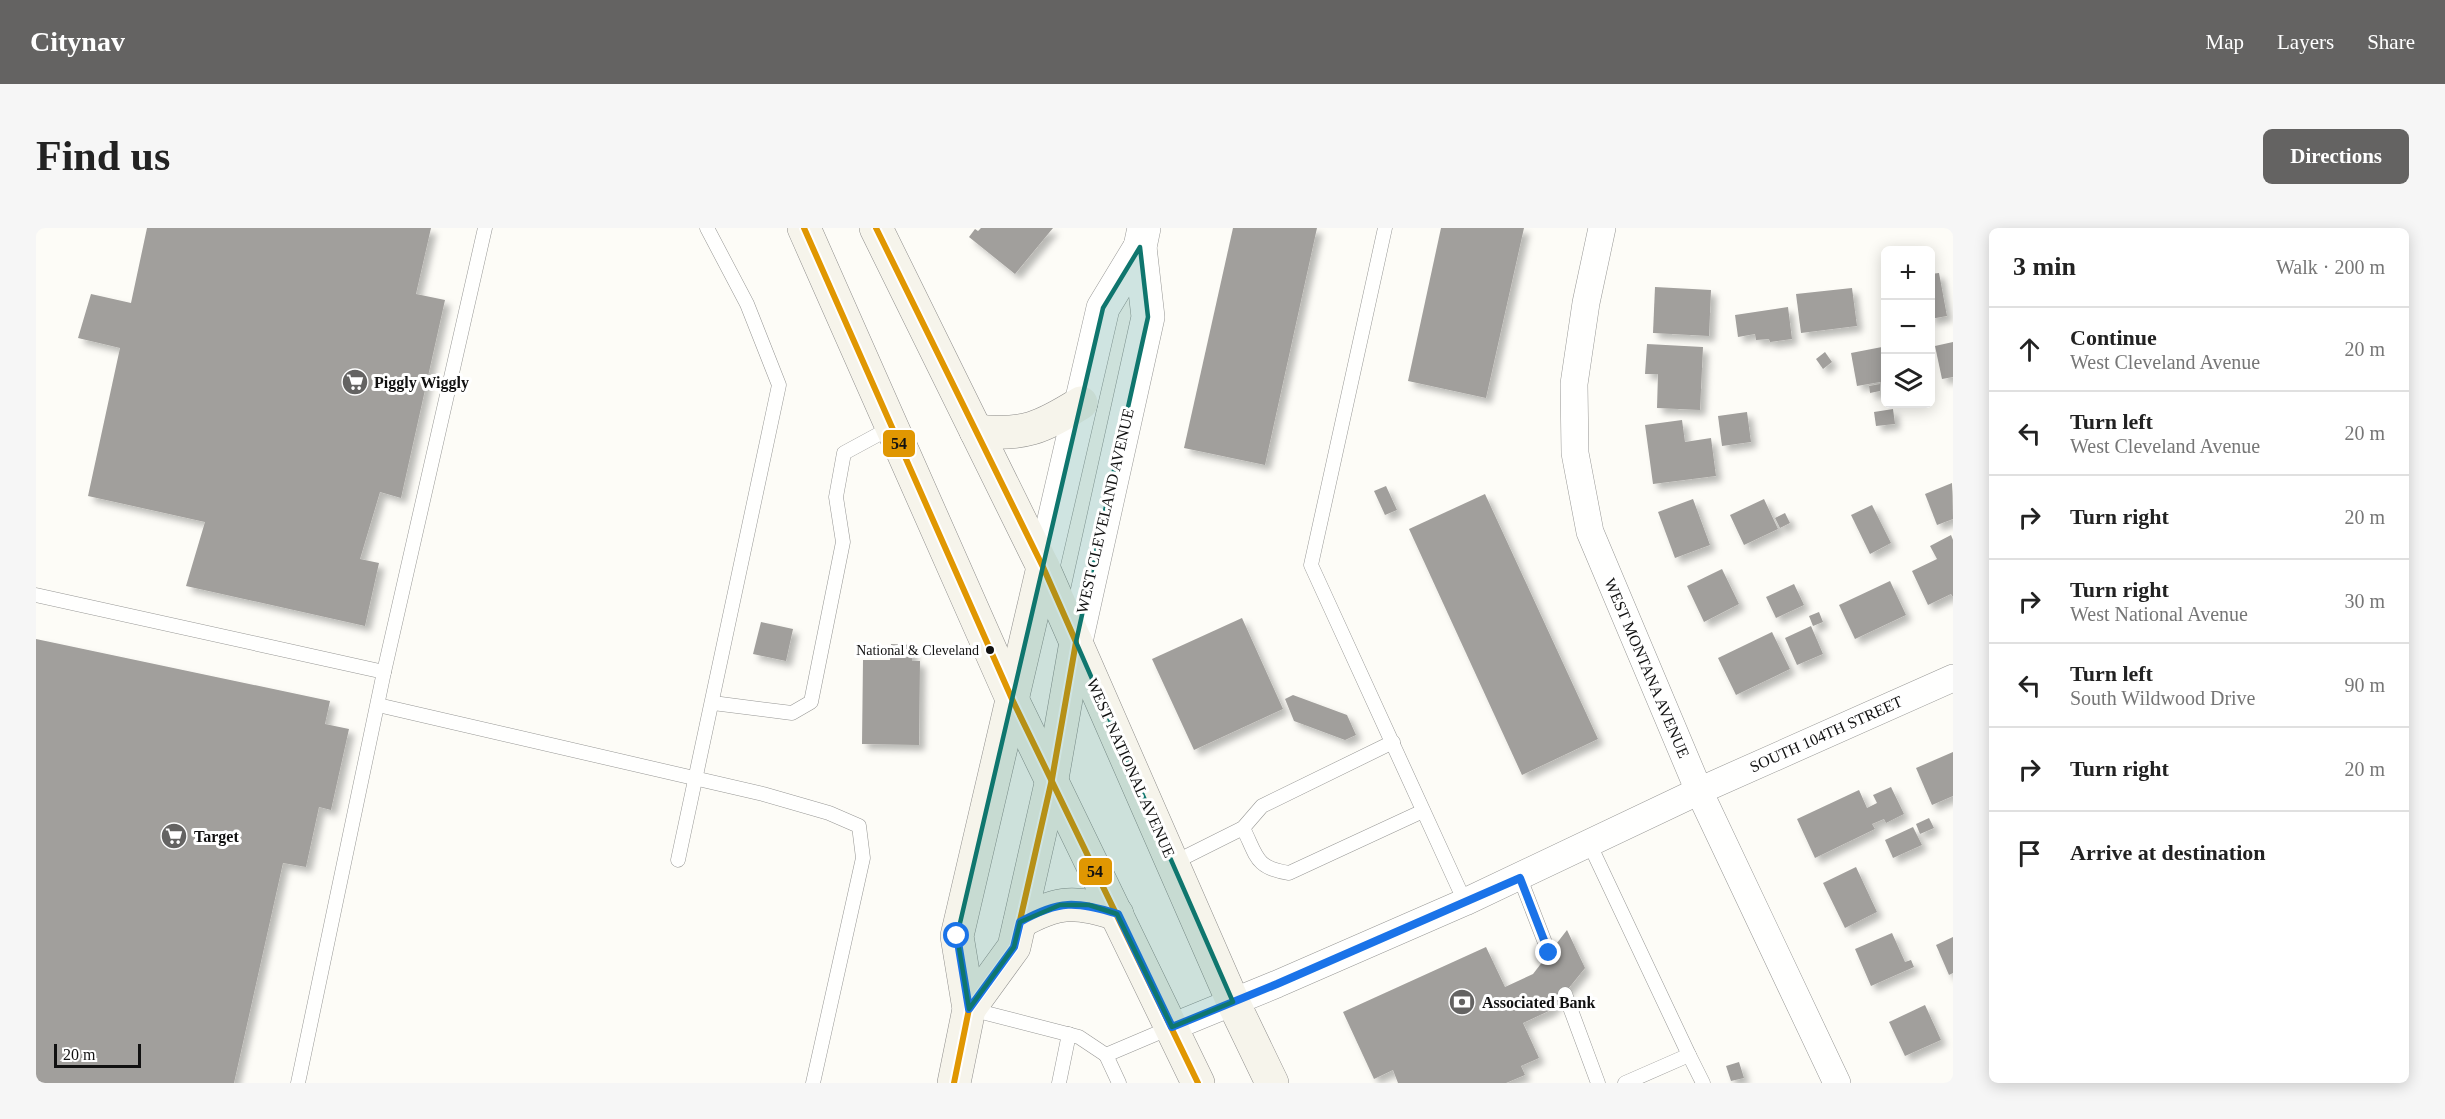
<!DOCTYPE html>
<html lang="en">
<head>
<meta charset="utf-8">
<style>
	:root { --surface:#fff; --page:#f6f6f6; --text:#222; --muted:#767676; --line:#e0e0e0; --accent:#646362 }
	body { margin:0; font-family:Georgia,serif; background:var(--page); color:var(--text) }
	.controls { position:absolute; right:18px; top:18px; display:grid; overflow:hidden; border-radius:9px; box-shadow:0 3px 15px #0003 }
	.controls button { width:54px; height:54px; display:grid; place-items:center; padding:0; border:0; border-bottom:2px solid var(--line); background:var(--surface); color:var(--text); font:30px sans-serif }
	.scale { position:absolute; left:18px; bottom:15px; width:87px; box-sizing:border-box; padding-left:6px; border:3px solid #111; border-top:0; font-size:16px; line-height:21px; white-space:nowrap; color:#111; -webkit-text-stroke:4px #fff; paint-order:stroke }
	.stop { position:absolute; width:18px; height:18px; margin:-14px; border:4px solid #1a73e8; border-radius:50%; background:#fff }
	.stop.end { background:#1a73e8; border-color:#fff; box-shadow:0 2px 6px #0008 }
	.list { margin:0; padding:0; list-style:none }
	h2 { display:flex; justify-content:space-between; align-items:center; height:78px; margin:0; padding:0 24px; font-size:26px }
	h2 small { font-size:20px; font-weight:400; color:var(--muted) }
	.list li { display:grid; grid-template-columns:39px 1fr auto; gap:18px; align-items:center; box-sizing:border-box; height:84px; padding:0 24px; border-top:2px solid var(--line) }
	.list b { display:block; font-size:22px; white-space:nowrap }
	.list p { margin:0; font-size:20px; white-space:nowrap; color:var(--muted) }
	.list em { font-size:20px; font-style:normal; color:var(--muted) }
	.icon { flex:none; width:33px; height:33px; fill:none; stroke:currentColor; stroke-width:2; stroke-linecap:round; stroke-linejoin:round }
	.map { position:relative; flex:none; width:1917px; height:855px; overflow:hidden; border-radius:9px }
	header { display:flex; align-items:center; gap:36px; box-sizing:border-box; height:84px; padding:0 30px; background:var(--accent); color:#fff }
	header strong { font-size:28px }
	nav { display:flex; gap:33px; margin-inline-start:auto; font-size:21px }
	.intro { display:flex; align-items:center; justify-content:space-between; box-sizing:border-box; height:144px; padding:0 36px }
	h1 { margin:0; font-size:42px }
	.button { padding:15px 27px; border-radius:9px; background:var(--accent); color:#fff; font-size:21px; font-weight:700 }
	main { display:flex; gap:36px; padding:0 36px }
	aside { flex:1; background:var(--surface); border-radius:9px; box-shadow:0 3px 15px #0003 }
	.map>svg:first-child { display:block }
</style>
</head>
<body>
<header>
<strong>Citynav</strong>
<nav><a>Map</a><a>Layers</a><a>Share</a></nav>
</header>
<div class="intro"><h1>Find us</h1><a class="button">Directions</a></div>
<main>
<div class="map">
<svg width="1917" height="855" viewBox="0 0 1917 855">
	<defs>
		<filter id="shadow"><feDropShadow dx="5.5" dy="5.5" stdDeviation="3" flood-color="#0004"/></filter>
	</defs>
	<rect width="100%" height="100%" fill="#fdfcf7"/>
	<g fill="#a19f9c" filter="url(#shadow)">
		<path d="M111 0H395L380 66 409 72 365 270 344 264 324 331 343 335 329 398 150 358 169 294 52 268 84 120 42 110 55 66 95 75Z"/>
		<path d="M945 0H1017L979 46 933 9 939 1 942 3Z"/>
		<path d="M1197 0H1281L1229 237 1148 220Z"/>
		<path d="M1405 0H1488L1450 170 1372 153Z"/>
		<path d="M1903 45 1911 88 1894 91V46Z"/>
		<path d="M1850 55V76H1848L1845 56Z"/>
		<path d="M1619 59 1675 62 1673 108 1617 105Z"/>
		<path d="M1816 60 1821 98 1765 105 1760 66Z"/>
		<path d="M1752 79 1756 111 1734 114 1733 111 1720 112 1719 106 1702 109 1699 87Z"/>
		<path d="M1917 114V149L1906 151 1899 118Z"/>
		<path d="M1611 116 1667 119 1664 182 1621 180 1622 146H1609Z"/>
		<path d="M1846 119 1850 153 1821 158 1815 125Z"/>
		<path d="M1789 124 1796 134 1787 141 1780 131Z"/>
		<path d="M1844 156V163L1834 165 1833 158Z"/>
		<path d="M1857 181 1859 196 1840 198 1838 184Z"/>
		<path d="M1711 184 1715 214 1686 218 1682 188Z"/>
		<path d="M1646 192 1649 214 1675 210 1680 248 1617 256 1609 197Z"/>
		<path d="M1916 255 1917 291 1901 297 1889 266Z"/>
		<path d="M1350 258 1361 282 1349 287 1338 263Z"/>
		<path d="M1449 266 1562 511 1486 547 1373 301Z"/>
		<path d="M1657 271 1674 317 1639 330 1622 284Z"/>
		<path d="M1728 271 1742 301 1708 317 1694 287Z"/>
		<path d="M1836 277 1855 315 1834 326 1815 287Z"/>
		<path d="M1749 285 1754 295 1744 300 1739 290Z"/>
		<path d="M1915 307 1917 312V369L1915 366 1892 377 1876 343 1901 331 1894 318Z"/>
		<path d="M1686 341 1703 376 1668 394 1651 358Z"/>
		<path d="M1854 353 1870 387 1819 411 1803 377Z"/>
		<path d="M1758 356 1768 377 1740 390 1730 369Z"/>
		<path d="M1783 384 1787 394 1777 398 1773 388Z"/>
		<path d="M1206 390 1247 481 1158 522 1116 431Z"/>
		<path d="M725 394 757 401 750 433 717 426Z"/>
		<path d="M1775 398 1787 426 1761 437 1749 410Z"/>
		<path d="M1736 404 1754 441 1700 467 1682 430Z"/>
		<path d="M0 411 294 473 289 496 313 501 295 582 283 579 270 639 247 635 198 855H0Z"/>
		<path d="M855 416 876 417V433H884L883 517 826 516 827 432H854Z"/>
		<path d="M1257 467 1311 487 1320 507 1309 512 1258 493 1249 471Z"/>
		<path d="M1917 524V568L1896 577 1880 540Z"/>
		<path d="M1855 559 1868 586 1850 595 1848 591 1836 596 1839 601 1779 630 1761 591 1823 562 1831 580 1841 575 1837 567Z"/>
		<path d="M1893 590 1898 600 1884 606 1880 596Z"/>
		<path d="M1877 599 1886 617 1857 630 1849 612Z"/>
		<path d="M1820 639 1841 684 1809 700 1787 655Z"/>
		<path d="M1531 702 1549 740 1515 782 1487 795 1503 830 1485 838 1489 847 1470 855H1362L1357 842 1338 851 1307 784 1450 719 1469 759 1497 746Z"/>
		<path d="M1856 705 1869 734 1875 732 1878 739 1835 758 1819 721Z"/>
		<path d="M1917 709V745L1913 747 1900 717Z"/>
		<path d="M1889 777 1905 812 1869 828 1853 794Z"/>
		<path d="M1703 834 1708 850 1695 853 1690 838Z"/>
	</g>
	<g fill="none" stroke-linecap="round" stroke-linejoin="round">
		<defs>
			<g id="service">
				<path d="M1349 0 1275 337 1429 674"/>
				<path d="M0 367 348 444"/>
				<path d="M677 475 756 485 775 474 807 314 800 269 808 225 856 199"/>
				<path d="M342 477 727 566 793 585 823 598 827 630 777 855"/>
				<path d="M1207 600C1221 628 1219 640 1253 645L1387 583"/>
				<path d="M1554 617 1653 827 1589 855"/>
				<path d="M642 632 743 157 711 76 671 0"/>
				<path d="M1137 635 1207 600 1226 578 1357 514"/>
				<path d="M1484 650 1513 725"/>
				<path d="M1529 766 1562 855"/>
				<path d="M934 781 1043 809 1070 827 1136 799"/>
				<path d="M1070 827 1083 855"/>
				<path d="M1653 827 1667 855"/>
				<path d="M262 855 348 444 449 0"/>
				<path d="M1023 855 1033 806"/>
			</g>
			<g id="minor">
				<path d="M1566 0 1550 75 1538 156 1539 225 1554 304 1663 563 1801 855"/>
				<path d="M1136 799 1241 756 1429 674 1663 563 1917 450"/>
			</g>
			<g id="tertiary">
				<path d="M1007 339 1067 80 1104 19"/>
				<path d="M1040 414 1112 89 1104 19 1108 0"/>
			</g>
			<g id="secondary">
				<path d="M768 0 976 471 1162 855"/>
				<path d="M840 0 1007 339 1197 774 1236 855"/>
				<path d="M940 203C988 208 1005 200 1045 175"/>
				<path d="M984 694C1023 672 1040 673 1081 686"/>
				<path d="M933 781 978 719 1016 551 1040 414"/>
				<path d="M918 855 933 781 921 708 1007 339"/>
			</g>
		</defs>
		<use href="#service" stroke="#979795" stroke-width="15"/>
		<use href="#minor" stroke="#979795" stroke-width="28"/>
		<use href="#tertiary" stroke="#979795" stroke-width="34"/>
		<use href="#secondary" stroke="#8e8d8b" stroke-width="34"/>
		<use href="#service" stroke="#fffffe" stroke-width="14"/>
		<use href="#minor" stroke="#fffffe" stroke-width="27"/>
		<use href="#tertiary" stroke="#fffffe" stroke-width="33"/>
		<use href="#secondary" stroke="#f6f4eb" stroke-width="33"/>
		<defs>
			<g id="bus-1">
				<path d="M768 0 976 471 1162 855"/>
				<path d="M840 0 1007 339 1040 414 1016 551 978 719 933 781 918 855"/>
			</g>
		</defs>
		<use href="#bus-1" stroke="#fff" stroke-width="10"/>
		<use href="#bus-1" stroke="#e09702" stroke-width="6"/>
	</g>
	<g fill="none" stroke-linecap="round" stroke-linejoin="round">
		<path stroke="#1a73e8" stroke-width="8" d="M921 708 933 781 978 719 984 694C1023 672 1040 673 1082 686L1136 799 1241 756 1484 650 1513 725"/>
	</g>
	<path fill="#0f766e" fill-opacity="0.2" stroke="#0f766e" stroke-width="4.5" stroke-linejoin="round" d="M1104 19 1112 89 1040 414 1197 774 1136 799 1081 686 1053 677H1024L984 694 978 719 933 781 921 708 1067 80Z"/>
	<defs>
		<symbol id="supermarket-disc" viewBox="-11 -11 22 22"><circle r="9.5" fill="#646362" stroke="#fff"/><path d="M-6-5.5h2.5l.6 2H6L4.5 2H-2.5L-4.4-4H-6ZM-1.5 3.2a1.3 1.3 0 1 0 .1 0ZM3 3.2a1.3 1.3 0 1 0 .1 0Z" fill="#fff"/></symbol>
		<symbol id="bank-disc" viewBox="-11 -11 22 22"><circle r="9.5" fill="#646362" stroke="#fff"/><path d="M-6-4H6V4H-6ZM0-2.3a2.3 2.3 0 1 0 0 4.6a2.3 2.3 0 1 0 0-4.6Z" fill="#fff"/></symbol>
	</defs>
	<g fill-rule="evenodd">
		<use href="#supermarket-disc" x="304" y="139" width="30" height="30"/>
		<use href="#supermarket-disc" x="123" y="593" width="30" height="30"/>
		<use href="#bank-disc" x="1411" y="759" width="30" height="30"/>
	</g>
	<circle fill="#111" stroke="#fff" stroke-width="2" cx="954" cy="422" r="5"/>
	<g text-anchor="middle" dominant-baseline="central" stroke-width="6" stroke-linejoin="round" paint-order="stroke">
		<g font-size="14" fill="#111" stroke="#fff" text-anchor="end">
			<text x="943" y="422">National &amp; Cleveland</text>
		</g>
		<g font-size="16" font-weight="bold" fill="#111" stroke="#fff" text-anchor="start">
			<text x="338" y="154">Piggly Wiggly</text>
			<text x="158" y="608">Target</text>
			<text x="1446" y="774">Associated Bank</text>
		</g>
		<g font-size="16" fill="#111" stroke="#fff">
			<text transform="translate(1069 283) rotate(-77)">WEST CLEVELAND AVENUE</text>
			<text transform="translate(1611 440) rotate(67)">WEST MONTANA AVENUE</text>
			<text transform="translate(1790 506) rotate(-24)">SOUTH 104TH STREET</text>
			<text transform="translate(1095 540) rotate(66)">WEST NATIONAL AVENUE</text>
		</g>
	</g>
	<g stroke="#fff" stroke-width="2">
		<rect x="846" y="201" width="34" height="29" rx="6" fill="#e09702"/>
		<rect x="1042" y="629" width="35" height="29" rx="6" fill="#e09702"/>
	</g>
	<g font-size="16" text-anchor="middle" font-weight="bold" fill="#111">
		<text x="863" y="221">54</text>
		<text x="1059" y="649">54</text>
	</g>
</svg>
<div class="controls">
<button>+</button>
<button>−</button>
<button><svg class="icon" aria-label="layers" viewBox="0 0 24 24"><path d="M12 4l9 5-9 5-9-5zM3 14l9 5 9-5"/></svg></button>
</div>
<div class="scale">20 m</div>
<div class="stop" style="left:921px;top:708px"></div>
<div class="stop end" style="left:1513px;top:725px"></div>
</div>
<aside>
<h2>3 min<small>Walk · 200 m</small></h2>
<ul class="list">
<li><svg class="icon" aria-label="ahead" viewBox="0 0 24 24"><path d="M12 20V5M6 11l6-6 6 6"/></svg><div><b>Continue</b><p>West Cleveland Avenue</p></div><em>20 m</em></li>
<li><svg class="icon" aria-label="left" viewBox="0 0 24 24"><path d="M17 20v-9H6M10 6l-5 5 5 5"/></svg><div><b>Turn left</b><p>West Cleveland Avenue</p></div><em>20 m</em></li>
<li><svg class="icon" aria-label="right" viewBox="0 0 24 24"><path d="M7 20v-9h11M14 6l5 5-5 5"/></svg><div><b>Turn right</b></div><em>20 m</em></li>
<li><svg class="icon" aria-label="right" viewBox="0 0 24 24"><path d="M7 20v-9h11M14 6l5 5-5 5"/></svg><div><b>Turn right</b><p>West National Avenue</p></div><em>30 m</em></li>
<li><svg class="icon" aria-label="left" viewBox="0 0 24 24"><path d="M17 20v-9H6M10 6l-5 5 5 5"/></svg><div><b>Turn left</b><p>South Wildwood Drive</p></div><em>90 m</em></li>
<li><svg class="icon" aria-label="right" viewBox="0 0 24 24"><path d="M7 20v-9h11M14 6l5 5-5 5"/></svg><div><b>Turn right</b></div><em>20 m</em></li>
<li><svg class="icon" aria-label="arrive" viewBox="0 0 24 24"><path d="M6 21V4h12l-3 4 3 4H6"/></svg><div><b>Arrive at destination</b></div></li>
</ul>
</aside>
</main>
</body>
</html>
